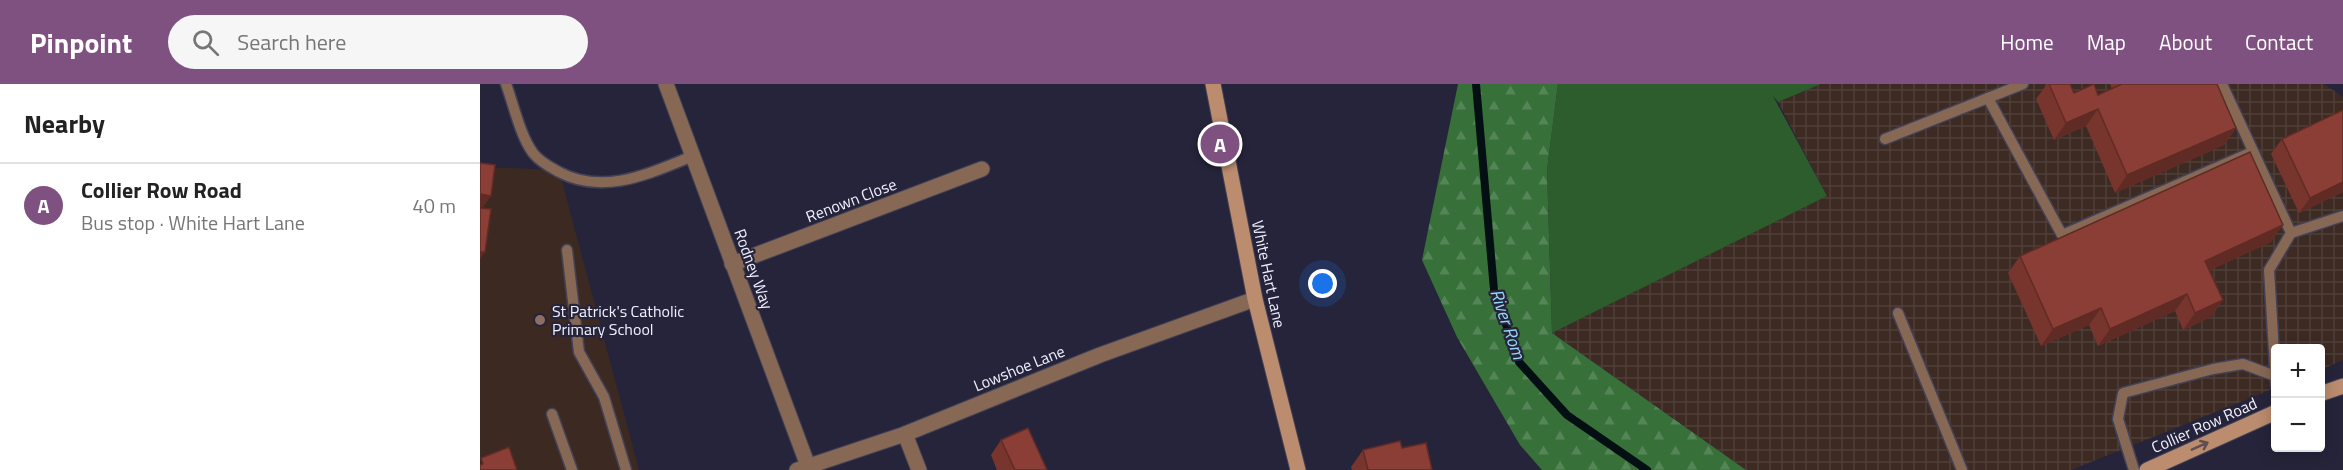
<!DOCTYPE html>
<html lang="en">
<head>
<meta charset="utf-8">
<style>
	:root { --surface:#fff; --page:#f6f6f6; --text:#222; --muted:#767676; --line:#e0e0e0; --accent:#7f5180 }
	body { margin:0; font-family:"Titillium Web",sans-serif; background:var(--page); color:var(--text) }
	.controls { position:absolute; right:18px; bottom:18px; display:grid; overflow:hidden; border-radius:6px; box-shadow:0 3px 15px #0003 }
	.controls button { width:54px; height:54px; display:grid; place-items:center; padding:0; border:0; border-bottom:2px solid var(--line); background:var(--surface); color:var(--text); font:30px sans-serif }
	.you { position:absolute; left:843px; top:200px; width:21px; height:21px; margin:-15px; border:4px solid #fff; border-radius:50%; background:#1a73e8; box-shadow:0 0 0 9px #1a73e833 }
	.badge { display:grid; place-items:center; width:39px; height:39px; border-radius:50%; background:var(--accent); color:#fff; font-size:20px; font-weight:700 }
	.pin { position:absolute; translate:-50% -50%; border:3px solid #fff; box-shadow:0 2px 6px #0006 }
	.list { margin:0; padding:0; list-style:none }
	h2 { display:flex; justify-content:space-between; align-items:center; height:78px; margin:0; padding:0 24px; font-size:26px }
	h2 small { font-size:20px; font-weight:400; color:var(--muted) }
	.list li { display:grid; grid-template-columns:39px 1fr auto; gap:18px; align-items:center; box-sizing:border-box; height:84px; padding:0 24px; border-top:2px solid var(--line) }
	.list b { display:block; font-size:22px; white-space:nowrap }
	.list p { margin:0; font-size:20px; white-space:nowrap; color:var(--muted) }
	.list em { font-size:20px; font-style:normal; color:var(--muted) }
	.icon { flex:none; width:33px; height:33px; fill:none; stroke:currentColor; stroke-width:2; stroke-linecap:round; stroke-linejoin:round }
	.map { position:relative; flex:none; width:1863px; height:386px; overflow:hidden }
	header { display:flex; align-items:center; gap:36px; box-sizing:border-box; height:84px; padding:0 30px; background:var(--accent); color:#fff }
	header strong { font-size:28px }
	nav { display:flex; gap:33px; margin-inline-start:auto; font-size:21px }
	.search { width:420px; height:54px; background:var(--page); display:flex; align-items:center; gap:15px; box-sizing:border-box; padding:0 21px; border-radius:33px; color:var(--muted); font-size:22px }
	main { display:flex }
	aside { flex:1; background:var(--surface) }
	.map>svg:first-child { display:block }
</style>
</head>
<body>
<header>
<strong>Pinpoint</strong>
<div class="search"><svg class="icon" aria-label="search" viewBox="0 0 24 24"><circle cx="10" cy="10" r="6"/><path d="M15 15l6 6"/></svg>Search here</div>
<nav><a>Home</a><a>Map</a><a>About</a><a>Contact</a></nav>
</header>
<main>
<aside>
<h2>Nearby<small></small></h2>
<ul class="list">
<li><span class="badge">A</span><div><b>Collier Row Road</b><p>Bus stop · White Hart Lane</p></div><em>40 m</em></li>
</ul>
</aside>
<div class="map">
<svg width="1863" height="386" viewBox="0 0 1863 386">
	<defs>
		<pattern id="industrial-grid" width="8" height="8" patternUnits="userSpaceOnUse" patternTransform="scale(1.5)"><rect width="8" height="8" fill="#3c2a23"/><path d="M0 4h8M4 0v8" fill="none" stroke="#4f3f39"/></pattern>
		<pattern id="forest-firs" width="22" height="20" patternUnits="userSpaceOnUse" patternTransform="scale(1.5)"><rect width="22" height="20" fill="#377038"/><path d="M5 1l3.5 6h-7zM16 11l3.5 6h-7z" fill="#548556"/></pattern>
	</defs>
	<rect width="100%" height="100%" fill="#26243a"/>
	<path fill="url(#industrial-grid)" d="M1341 0H1844L1863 13V276L1841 286 1840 264H1796L1795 304 1591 386H1266L1072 249 1347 112 1298 18Z"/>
	<path fill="#3c2a22" d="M0 83 79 86 159 386H0Z"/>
	<path fill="#2d5d2d" d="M1078 0H1341L1298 18 1293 12 1347 112 1072 249 1067 86Z"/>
	<path fill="url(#forest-firs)" d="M978 0H1078L1067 86 1072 249 1266 386H1062L1040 361 977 253 942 176Z"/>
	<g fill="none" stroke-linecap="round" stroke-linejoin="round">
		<path stroke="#040f14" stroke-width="8" d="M996 0 1014 206 1039 278 1087 331 1167 386"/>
		<defs>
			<g id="lane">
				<path d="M26 0C34 22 40 51 53 69 60 78 70 83 79 88 124 112 170 89 213 72"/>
				<path d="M1742 0 1811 149 1789 186 1796 301"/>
				<path d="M1508 14 1582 151 1772 68"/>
				<path d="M1405 55 1543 0"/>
				<path d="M1811 149 1863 132"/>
				<path d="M87 166 99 268 124 313 146 386"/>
				<path d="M1418 229 1482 386"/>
				<path d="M72 330 92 386"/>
				<path d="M1654 386 1638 335 1643 309 1733 285 1763 280 1795 292"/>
			</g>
			<g id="street">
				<path d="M186 0 328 382"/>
				<path d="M252 180 502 85"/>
				<path d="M425 350 439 386"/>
				<path d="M317 386 425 350 620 271 775 215"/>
			</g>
			<g id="secondary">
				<path d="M733 0 775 215 818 386"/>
				<path d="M1840 310 1863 302"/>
				<path d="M1667 386 1796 328"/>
			</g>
		</defs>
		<use href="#lane" stroke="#424156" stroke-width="13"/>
		<use href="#street" stroke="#424156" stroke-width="17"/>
		<use href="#secondary" stroke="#424156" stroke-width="17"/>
		<use href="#lane" stroke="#866855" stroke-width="10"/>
		<use href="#street" stroke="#866855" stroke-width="15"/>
		<use href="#secondary" stroke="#bb8c6e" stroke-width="15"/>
	</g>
	<g fill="#77352e">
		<path d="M1567 0H1590L1594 9 1618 11 1632 5 1630 0H1737L1756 44 1744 61 1635 109 1606 42 1574 56 1556 15Z"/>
		<path d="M1863 26V108L1819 129 1791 70 1802 55Z"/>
		<path d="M1791 158 1730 186 1743 216 1731 233 1703 246 1695 227 1618 262 1609 241 1561 262 1528 189 1540 172Z"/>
		<path d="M521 356 567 386H517L511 371Z"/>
		<path d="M922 364 952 386H872L871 383 883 366Z"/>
	</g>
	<g fill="#612b25">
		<path d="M1618 25 1606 42 1574 56 1586 39Z"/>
		<path d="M1756 44 1744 61 1635 109 1647 91Z"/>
		<path d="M1863 98V108L1819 129 1830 114Z"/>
		<path d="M0 110 11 112 3 123H0Z"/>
		<path d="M1803 141 1791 158 1713 194 1725 177Z"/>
		<path d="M0 168H5L0 175Z"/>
		<path d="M1707 210 1695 227 1618 262 1630 245Z"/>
		<path d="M1743 216 1731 233 1703 246 1715 229Z"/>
		<path d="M1621 224 1609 241 1561 262 1573 245Z"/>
	</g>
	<g fill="#8a3e35" stroke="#612b25" stroke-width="1.5">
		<path d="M1569 0H1590L1594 9 1614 0 1618 11 1642 0H1737L1756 44 1647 91 1618 25 1586 39Z"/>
		<path d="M1863 26V98L1830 114 1802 55Z"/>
		<path d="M1770 68 1803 141 1725 177 1743 216 1715 229 1707 210 1630 245 1621 224 1573 245 1540 172Z"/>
		<path d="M0 79 15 81 11 112 0 110Z"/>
		<path d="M0 124 11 125 5 168H0Z"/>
		<path d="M548 344 567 386H535L521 356Z"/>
		<path d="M920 357 922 364 946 359 952 386H888L883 366Z"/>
		<path d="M29 363 37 386H0V381L3 380 1 374Z"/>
	</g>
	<defs><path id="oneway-shaft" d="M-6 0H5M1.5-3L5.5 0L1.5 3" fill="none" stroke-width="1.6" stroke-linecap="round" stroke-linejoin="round" transform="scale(1.5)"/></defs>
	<use stroke="#624e4f" href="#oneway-shaft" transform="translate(1720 362) rotate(-24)"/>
	<circle fill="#8d6e63" stroke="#26243a" stroke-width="2" cx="60" cy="236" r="6"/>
	<g text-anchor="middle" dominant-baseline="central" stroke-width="4.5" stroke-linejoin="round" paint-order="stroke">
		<g font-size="16" fill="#f0f0ff" stroke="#26243a">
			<text transform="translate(371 116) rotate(-21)">Renown Close</text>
			<text transform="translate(274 185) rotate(70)">Rodney Way</text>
			<text transform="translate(789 190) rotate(78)">White Hart Lane</text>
			<text transform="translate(539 284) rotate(-22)">Lowshoe Lane</text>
			<text transform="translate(1724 341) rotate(-24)">Collier Row Road</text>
		</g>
		<g font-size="16" fill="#f0f0ff" stroke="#26243a" text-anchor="start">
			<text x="72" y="227">St Patrick's Catholic<tspan x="72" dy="18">Primary School</tspan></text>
		</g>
		<g font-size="18" font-style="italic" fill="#94d8f8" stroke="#26243a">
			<text transform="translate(1028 240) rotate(71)">River Rom</text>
		</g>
	</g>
</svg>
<div class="controls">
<button>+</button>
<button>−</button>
</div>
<div class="you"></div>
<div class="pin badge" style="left:740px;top:60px">A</div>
</div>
</main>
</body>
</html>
